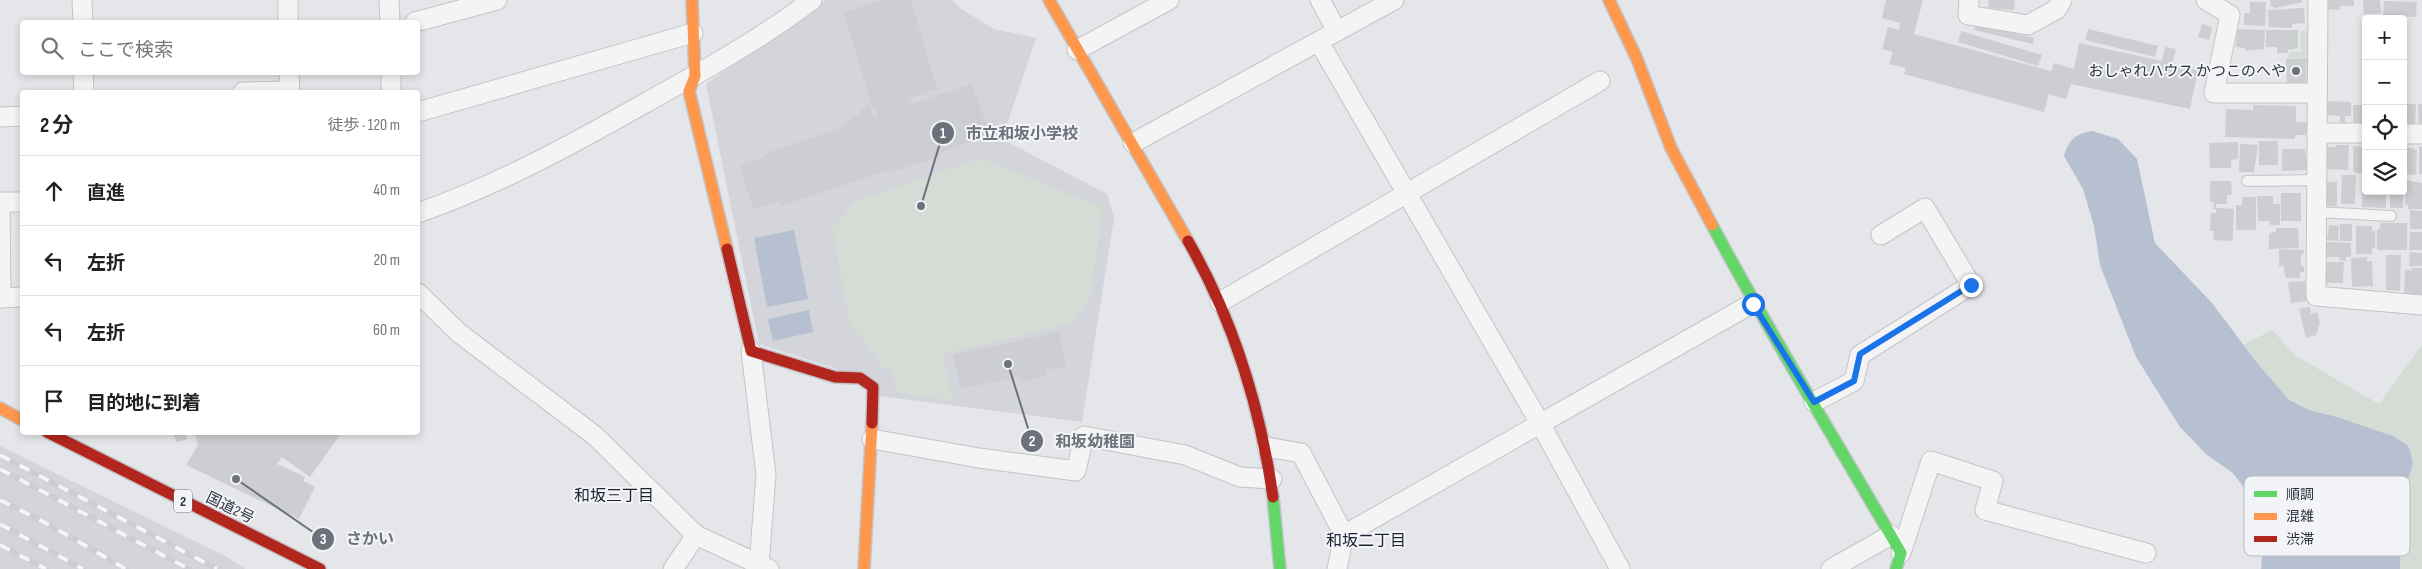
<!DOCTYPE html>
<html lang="ja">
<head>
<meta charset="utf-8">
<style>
	:root { --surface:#fff; --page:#f6f6f6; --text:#222; --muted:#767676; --line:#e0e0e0 }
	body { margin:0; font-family:"Sofia Sans Condensed","Noto Sans JP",sans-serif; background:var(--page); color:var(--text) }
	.controls { position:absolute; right:15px; top:15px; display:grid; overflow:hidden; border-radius:5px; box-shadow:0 2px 8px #0003 }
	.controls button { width:45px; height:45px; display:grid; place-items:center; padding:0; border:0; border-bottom:1px solid var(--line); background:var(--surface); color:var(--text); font:25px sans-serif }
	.stop { position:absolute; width:15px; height:15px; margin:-11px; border:4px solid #1a73e8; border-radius:50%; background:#fff }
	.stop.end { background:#1a73e8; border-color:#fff; box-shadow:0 1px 5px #0008 }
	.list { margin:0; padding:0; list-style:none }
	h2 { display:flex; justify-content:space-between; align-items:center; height:65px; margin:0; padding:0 20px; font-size:21px }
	h2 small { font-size:16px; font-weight:400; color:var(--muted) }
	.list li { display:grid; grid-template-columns:32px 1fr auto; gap:15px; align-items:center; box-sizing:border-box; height:70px; padding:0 20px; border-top:1px solid var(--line) }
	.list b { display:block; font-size:19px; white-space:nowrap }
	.list em { font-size:16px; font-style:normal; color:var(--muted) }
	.icon { flex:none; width:28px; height:28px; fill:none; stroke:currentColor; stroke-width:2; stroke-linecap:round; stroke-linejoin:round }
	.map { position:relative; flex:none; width:2422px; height:569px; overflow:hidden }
	.search { position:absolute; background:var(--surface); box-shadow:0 2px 8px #0003; left:20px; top:20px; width:400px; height:55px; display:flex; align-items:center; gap:12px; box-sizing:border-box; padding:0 18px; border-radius:5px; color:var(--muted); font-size:19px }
	.panel { position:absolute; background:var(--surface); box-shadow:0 2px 8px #0003; left:20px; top:90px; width:400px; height:345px; border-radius:5px }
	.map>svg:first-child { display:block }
</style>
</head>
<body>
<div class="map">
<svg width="2422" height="569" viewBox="0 0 2422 569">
	<rect width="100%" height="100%" fill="#e4e6e9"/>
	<g fill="#d3d5db">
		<path d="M826 0H952L960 8 994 29 1036 38 1002 139 1107 194 1114 218 1082 422 880 396 834 368 759 344 706 84Z"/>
		<path d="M0 446 227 557 245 569H0Z"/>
	</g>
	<g fill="#d5dcd5">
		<path d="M2300 31H2308L2309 57 2289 58V52H2301Z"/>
		<path d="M981 158 1103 208 1090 299 1070 324 943 354 953 401 898 393 890 367 882 369 878 358 850 325 832 228 856 201Z"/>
		<path d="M2272 330 2296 356 2379 404 2422 345V569H2400L2399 506 2413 464 2406 444 2393 436 2337 417 2309 410 2289 400 2243 345Z"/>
	</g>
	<g fill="#b6c0d0">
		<path d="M2092 131 2118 139 2137 159 2155 243 2212 303 2254 359 2289 400 2309 410 2337 417 2393 436 2406 444 2410 450 2413 464 2399 506 2400 569H2261L2262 557 2256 504 2233 473 2207 455 2180 427 2136 357 2100 265 2094 226 2083 189 2064 156C2069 140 2075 134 2092 131Z"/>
		<path d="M794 230 808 299 767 307 754 238Z"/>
		<path d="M809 310 813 332 773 341 768 319Z"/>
	</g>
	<g fill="#cdced1">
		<path d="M884 0H911L937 89 908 98 909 105 972 84 990 135 939 153 941 156 892 172 891 169 781 206 779 201 753 209 740 166 765 157 764 154 843 127 842 124 857 115 869 103 873 117 878 116 876 107 872 108 844 12Z"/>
		<path d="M1886 0H1923L1914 34 2051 71 2054 63 2074 69 2079 43 2162 61 2165 47 2176 49 2172 65 2198 70 2190 109 2071 84 2066 99 2049 94 2044 112 1904 74 1906 68 1889 64 1893 52 1882 49 1888 27 1899 30 1900 23 1882 18Z"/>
		<path d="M1989 0H2015L2014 10 1988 8Z"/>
		<path d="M2270 0H2302L2303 2 2276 8 2271 6Z"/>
		<path d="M2327 0H2354V6H2340L2339 10 2327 9Z"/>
		<path d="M2363 0H2380L2381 13 2364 14Z"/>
		<path d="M2384 1 2417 2 2416 17 2383 16Z"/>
		<path d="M2250 2H2266L2265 26 2244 25V13H2250Z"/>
		<path d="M2304 8 2305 23 2292 24V28L2269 27 2268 10Z"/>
		<path d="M1975 24 2034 38 2033 44 1974 30Z"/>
		<path d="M2202 24 2212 27 2209 40 2198 37Z"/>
		<path d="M2088 29 2158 46 2155 57 2085 40Z"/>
		<path d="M2237 29 2265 30 2264 49 2245 51V48L2236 47Z"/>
		<path d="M2266 30H2298V48L2288 50V53H2277V47H2266Z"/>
		<path d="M1961 31 2042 55 2038 66 1958 42Z"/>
		<path d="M2307 58 2306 83H2287L2286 59Z"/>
		<path d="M2326 101 2351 102V116H2345V122H2340V116L2325 115Z"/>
		<path d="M2403 104H2416L2415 129H2403Z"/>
		<path d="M2418 104H2422V129H2419Z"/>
		<path d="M2253 105 2296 106V122H2308L2307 135H2295V139L2225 137 2226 109 2253 110Z"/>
		<path d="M2353 105H2366V128L2353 127Z"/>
		<rect x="2259" y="141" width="19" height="24"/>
		<path d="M2238 142V159L2231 160V168H2210L2209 143Z"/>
		<path d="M2240 144 2258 145 2254 172H2239Z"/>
		<path d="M2336 145H2349L2348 170 2326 169 2327 147H2336Z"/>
		<path d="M2353 146 2366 147V173H2355L2353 171Z"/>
		<rect x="2419" y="147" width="3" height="27"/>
		<path d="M2404 148H2414V150H2417L2416 175 2403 174Z"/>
		<path d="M2282 149H2305L2306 159 2309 158V170L2282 171Z"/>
		<path d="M2342 175H2356L2355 204H2341Z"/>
		<path d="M2362 176H2366V191H2386V208L2362 207Z"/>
		<path d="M2406 180 2422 183V209H2408V205H2405Z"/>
		<path d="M2210 181H2231L2232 195H2227V204H2216V209H2213L2214 202H2210Z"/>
		<path d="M2324 182H2337V206H2323Z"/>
		<rect x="2390" y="191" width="13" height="17"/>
		<rect x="2281" y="193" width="20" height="28"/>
		<path d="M2257 196H2273V204H2280V225H2270V221H2258Z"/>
		<path d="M2242 197H2256V230H2236V205H2242Z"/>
		<path d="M2216 208 2234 209 2233 239 2230 241 2213 240 2214 231H2210L2211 213H2216Z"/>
		<path d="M2410 210 2422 211V229H2410Z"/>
		<path d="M2380 223H2407V250H2377V229H2380Z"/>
		<rect x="2340" y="224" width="12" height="17"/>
		<path d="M2329 225 2339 226 2338 241 2327 240Z"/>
		<path d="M2356 226H2372V231H2375V248H2372V254H2356Z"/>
		<path d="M2276 228H2298L2299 248 2269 249V233L2276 232Z"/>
		<path d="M2410 232H2422V250H2409Z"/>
		<path d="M2326 242 2351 243V257H2346V261L2339 260V257H2326Z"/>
		<path d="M2279 249 2304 250V254H2301V266H2304V272H2300V278H2286L2283 266H2279Z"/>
		<path d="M2410 252 2422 253V266H2409Z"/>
		<path d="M2386 255H2401L2400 291 2386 290Z"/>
		<path d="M2367 257V261H2372L2373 286 2352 287 2351 258Z"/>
		<path d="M2325 262H2344L2343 283H2325Z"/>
		<path d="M2412 268H2422V297H2404L2405 270H2412Z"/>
		<path d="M2305 281 2306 301 2291 303 2288 282Z"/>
		<path d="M2310 307 2311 314 2317 312 2320 323 2316 335 2306 338 2299 309Z"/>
		<path d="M1059 332 1066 366 1046 370 1047 376 1022 382 1020 376 961 389 953 355Z"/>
		<path d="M172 432H185L187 439 177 442Z"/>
		<path d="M201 432H342L310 477 282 457 277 464 305 477 303 481 315 487 299 519 186 465 198 445 195 434Z"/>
	</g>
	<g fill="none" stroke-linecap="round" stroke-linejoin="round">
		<defs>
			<g id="lane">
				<path d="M2247 181 2316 180"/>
				<path d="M2316 212 2391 216"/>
			</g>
			<g id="street">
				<path d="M82 0 83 22"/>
				<path d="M288 0V22"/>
				<path d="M389 0 390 22"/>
				<path d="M1320 0 1337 31"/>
				<path d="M1969 0 1968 15 2028 25 2057 9 2062 0"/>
				<path d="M2206 0 2230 15 2214 93H2317"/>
				<path d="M2318 0 2316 296 2422 305"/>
				<path d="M415 22 497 0"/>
				<path d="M1319 42 1541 425 1620 569"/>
				<path d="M1077 50 1169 0"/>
				<path d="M83 72 84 92"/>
				<path d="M289 72 290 92"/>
				<path d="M391 72V92"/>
				<path d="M243 92 290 91"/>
				<path d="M418 112 693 33"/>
				<path d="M0 117 22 116"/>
				<path d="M2317 133H2366"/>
				<path d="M2403 134H2422"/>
				<path d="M1133 143 1394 0"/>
				<path d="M418 213C498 185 573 144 647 102 703 71 761 39 812 0"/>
				<path d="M418 293 459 333 594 435 696 535 769 569"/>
				<path d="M0 298 22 297"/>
				<path d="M1 298 0 202H22"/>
				<path d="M1220 302 1600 81"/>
				<path d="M751 351 766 475 759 565"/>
				<path d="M1814 402 1854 381 1860 355 1971 285 1925 208 1881 235"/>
				<path d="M872 439 979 458 1076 471 1084 436 1185 455 1240 477 1272 479"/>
				<path d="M1267 447 1301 453 1344 535 1753 303"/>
				<path d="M1901 553 1931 461 1993 481 1985 510 2146 553"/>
				<path d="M673 569 696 535"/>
				<path d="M1337 569 1344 535"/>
				<path d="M1831 569 1891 535"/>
			</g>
			<g id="fast">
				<path d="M1712 225C1771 336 1838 444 1901 553L1896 569"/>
				<path d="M1273 497 1280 569"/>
			</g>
			<g id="slow">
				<path d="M692 0 695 76 689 91 727 249"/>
				<path d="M1049 0 1188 241"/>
				<path d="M1609 0 1637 59 1671 148 1712 225"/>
				<path d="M0 408 22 420"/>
				<path d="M864 569 872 423"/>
			</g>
			<g id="jam">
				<path d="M1188 241C1234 321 1260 406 1273 497"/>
				<path d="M727 249 751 351 835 377 860 378 873 387 872 423"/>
				<path d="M47 432 320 569"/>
			</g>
		</defs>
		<use href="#lane" stroke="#c3c4c7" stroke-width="12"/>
		<use href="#street" stroke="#c3c4c7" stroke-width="21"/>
		<use href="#fast" stroke="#c3c4c7" stroke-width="14"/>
		<use href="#slow" stroke="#c3c4c7" stroke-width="14"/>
		<use href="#jam" stroke="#c3c4c7" stroke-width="14"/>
		<use href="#lane" stroke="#f4f4f5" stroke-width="10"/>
		<use href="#street" stroke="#f4f4f5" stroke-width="19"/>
		<use href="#fast" stroke="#63d668" stroke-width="11"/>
		<use href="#slow" stroke="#ff974d" stroke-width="11"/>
		<use href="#jam" stroke="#b3261e" stroke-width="11"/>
		<defs>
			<g id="rail">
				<path d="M0 455 217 569"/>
				<path d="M0 469 189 569"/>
				<path d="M0 500 44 522 126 569"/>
				<path d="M0 524 83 569"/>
				<path d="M0 545 46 569"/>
			</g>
		</defs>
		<use href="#rail" stroke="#cdced0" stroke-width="5.5"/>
		<use href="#rail" stroke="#f3f4f7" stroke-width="4" stroke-dasharray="11" stroke-linecap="butt"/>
	</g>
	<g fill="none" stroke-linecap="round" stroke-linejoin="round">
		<path stroke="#1a73e8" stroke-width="6" d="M1753 304 1814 402 1854 381 1860 354 1971 285"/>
	</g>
	<circle fill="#6d717b" stroke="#f3f4f7" stroke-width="2" cx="2296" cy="71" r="5"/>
	<g text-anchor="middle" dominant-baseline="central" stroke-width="4" stroke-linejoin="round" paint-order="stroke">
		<rect fill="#f3f4f7" stroke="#686c77" stroke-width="1" x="174" y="489.5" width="18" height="23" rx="4"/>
		<g font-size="14" font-weight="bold" fill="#2d3240">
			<text x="183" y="501">2</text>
		</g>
		<g font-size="15" fill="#2d3240" stroke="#f3f4f7" text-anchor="end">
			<text x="2286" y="71">おしゃれハウス かつこのへや</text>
		</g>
		<g font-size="15" fill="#2d3240" stroke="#f3f4f7">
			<text transform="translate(230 508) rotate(26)">国道2号</text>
		</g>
		<g font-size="16" fill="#1f2331" stroke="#f3f4f7">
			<text x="614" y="496">和坂三丁目</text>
			<text x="1366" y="541">和坂二丁目</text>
		</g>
	</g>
	<rect x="2244" y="476" width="166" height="80" rx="8" fill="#f3f4f7" stroke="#b8bac0" stroke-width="1"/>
	<rect x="2254" y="491" width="23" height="6" fill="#63d668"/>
	<rect x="2254" y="513" width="23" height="7" fill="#ff974d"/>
	<rect x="2254" y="536" width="23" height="6" fill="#b3261e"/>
	<g font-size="14" fill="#2d3240">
		<text x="2286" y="499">順調</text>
		<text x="2286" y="521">混雑</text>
		<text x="2286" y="544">渋滞</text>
	</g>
	<path fill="none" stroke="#6d717b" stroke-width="2" d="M921 206L943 133M1008 364L1032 441M236 479L323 539"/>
	<g fill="#6d717b" stroke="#f3f4f7" stroke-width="2">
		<circle cx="921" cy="206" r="5"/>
		<circle cx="1008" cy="364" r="5"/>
		<circle cx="236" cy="479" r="5"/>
		<circle cx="943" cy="133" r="12"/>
		<circle cx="1032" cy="441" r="12"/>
		<circle cx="323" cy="539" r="12"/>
	</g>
	<g font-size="15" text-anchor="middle" font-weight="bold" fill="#fff">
		<text x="943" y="138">1</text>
		<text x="1032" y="446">2</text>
		<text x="323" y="544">3</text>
	</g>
	<g font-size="16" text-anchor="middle" font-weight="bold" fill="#6d717b" stroke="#f3f4f7" stroke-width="4" stroke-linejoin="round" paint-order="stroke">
		<text x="1022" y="139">市立和坂小学校</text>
		<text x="1095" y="447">和坂幼稚園</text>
		<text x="370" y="544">さかい</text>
	</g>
</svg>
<div class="controls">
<button>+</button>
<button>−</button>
<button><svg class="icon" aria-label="locate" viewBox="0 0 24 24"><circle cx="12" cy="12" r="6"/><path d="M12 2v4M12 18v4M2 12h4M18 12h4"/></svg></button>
<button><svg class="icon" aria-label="layers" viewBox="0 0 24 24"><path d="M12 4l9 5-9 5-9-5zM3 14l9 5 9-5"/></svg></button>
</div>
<div class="stop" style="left:1753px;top:304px"></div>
<div class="stop end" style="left:1971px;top:285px"></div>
<div class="search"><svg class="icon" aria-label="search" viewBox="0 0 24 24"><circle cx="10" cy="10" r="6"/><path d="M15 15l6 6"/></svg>ここで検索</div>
<section class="panel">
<h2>2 分<small>徒歩 · 120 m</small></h2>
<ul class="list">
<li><svg class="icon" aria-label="ahead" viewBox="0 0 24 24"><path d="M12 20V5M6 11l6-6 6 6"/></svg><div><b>直進</b></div><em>40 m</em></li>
<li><svg class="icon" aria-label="left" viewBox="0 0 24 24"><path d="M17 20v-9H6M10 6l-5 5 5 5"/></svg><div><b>左折</b></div><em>20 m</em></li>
<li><svg class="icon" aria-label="left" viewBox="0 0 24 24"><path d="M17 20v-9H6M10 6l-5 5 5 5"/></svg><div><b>左折</b></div><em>60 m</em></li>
<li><svg class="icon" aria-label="arrive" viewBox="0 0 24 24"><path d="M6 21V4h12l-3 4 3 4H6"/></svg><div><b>目的地に到着</b></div></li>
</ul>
</section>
</div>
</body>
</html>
